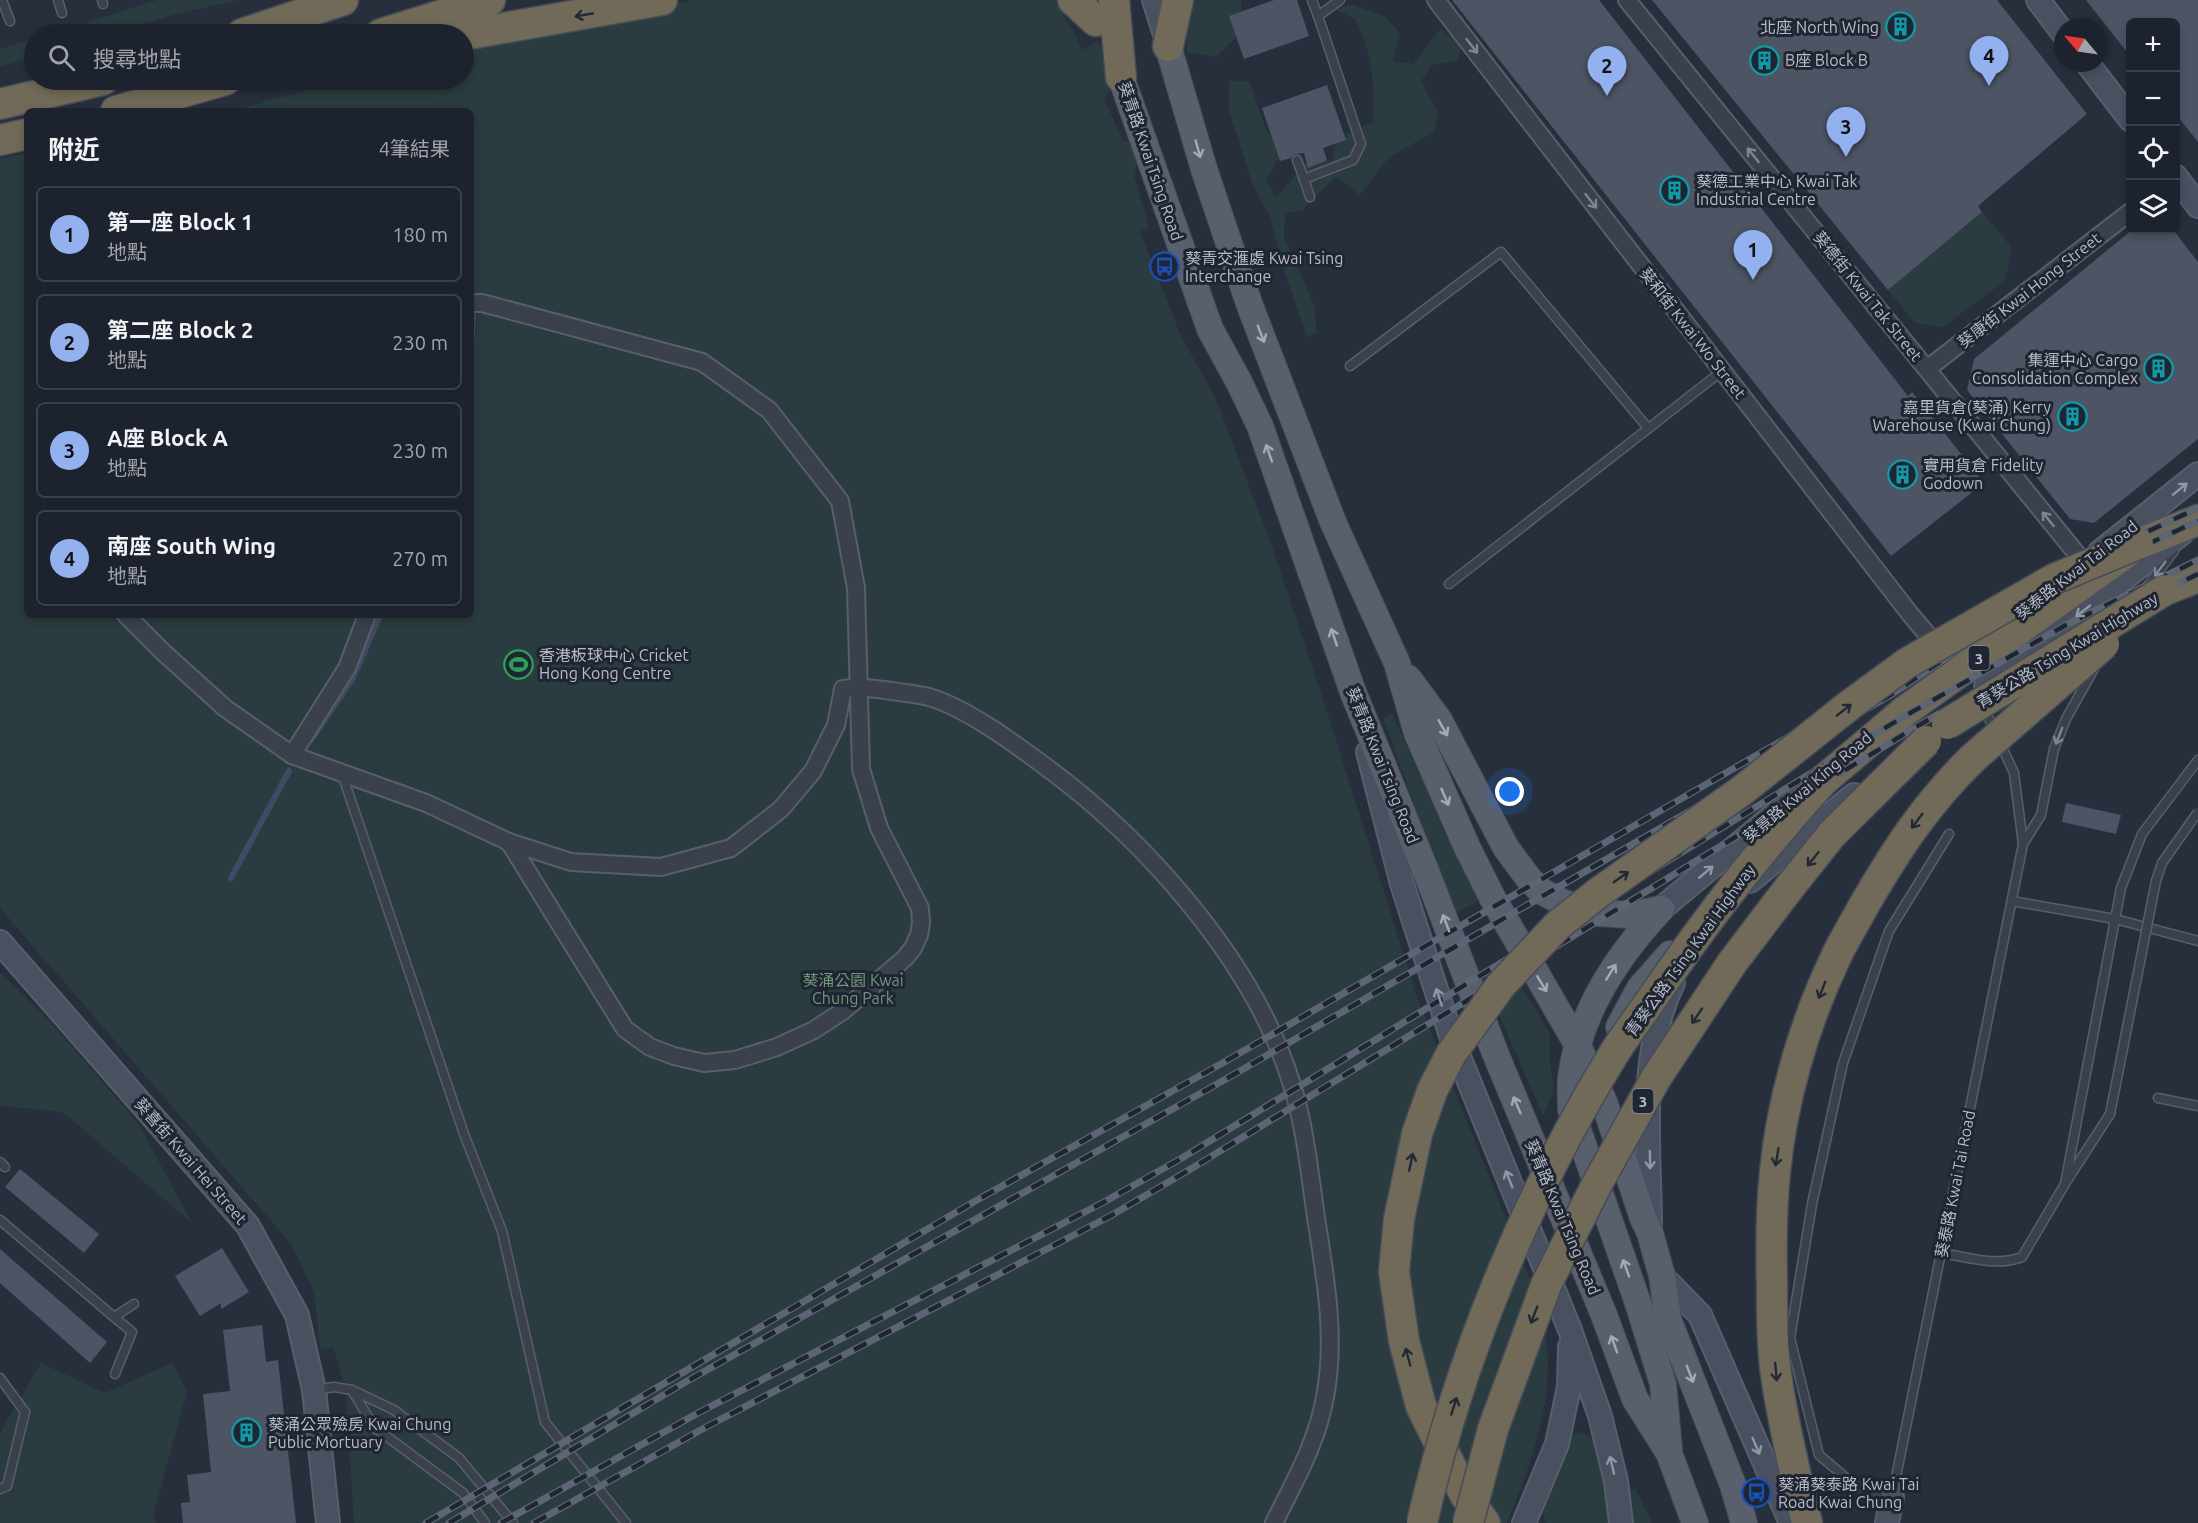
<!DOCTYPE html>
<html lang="zh-TW">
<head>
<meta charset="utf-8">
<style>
	:root { --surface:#1d232e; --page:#252b36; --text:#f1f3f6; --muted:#a0a4aa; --line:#3b404a; --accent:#94b1ef }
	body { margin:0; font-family:Ubuntu,"Noto Sans TC",sans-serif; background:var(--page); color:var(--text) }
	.controls { position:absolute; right:18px; top:18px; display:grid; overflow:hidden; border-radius:9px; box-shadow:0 3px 9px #0003 }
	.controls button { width:54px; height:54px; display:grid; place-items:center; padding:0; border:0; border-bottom:2px solid var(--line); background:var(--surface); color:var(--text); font:30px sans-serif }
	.compass { position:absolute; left:2054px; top:18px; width:54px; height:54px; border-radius:50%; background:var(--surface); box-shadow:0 3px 9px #0003; rotate:299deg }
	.you { position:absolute; left:1510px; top:792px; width:21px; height:21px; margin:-15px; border:4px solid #fff; border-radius:50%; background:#1a73e8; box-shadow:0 0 0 9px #1a73e833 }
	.badge { display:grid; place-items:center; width:39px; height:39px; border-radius:50%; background:var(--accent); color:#111; font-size:20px; font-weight:700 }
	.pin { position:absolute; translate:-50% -50px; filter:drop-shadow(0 2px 3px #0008) }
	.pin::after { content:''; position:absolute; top:32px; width:21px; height:18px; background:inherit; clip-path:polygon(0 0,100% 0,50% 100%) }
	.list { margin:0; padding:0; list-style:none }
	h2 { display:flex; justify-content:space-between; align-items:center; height:78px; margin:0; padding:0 24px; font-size:26px }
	h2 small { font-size:20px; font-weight:400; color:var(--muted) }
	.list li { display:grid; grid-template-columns:39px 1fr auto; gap:18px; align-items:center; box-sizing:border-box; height:96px; margin:0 12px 12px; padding:0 12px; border:2px solid var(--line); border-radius:9px }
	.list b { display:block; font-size:22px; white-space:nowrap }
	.list p { margin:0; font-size:20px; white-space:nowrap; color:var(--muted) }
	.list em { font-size:20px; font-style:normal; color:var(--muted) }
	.icon { flex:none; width:33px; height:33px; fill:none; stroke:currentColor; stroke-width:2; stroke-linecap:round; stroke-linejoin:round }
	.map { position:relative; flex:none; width:2198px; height:1523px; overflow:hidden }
	.search { position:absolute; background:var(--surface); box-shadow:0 3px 9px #0003; left:24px; top:24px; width:450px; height:66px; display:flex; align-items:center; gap:15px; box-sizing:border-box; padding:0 21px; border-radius:33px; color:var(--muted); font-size:22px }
	.panel { position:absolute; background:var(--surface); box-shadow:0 3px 9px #0003; left:24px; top:108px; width:450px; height:510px; border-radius:9px }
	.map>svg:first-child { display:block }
</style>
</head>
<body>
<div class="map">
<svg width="2198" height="1523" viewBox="0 0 2198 1523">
	<rect width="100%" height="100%" fill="#272f3d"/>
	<g fill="#2a3c3f">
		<path d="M157 0H239L172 15 107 34H51Z"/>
		<path d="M693 0H1054L1073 30 1082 50 1097 41 1122 77 1104 98 1123 141H1143L1134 175 1149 227 1140 232 1181 336 1215 397 1273 549 1323 699 1418 1000 1539 1301C1542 1316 1546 1332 1547 1347 1553 1407 1529 1468 1507 1523H354L346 1394 334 1348 320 1349 314 1292 292 1245 0 908V159L27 153V615H471V111H232L343 80H464V50Z"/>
		<path d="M1190 0H1242L1237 36 1216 57 1187 52V19Z"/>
		<path d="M1353 5 1384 16 1400 33 1393 61 1413 64 1440 29 1462 44 1457 61 1432 65 1421 81 1438 113 1434 132 1389 157 1360 195 1336 177 1302 210 1285 213 1284 237 1314 305 1317 333 1307 337 1283 267 1270 217 1253 185 1229 111V81H1249L1266 129 1281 154 1266 180 1276 198 1308 160 1332 161 1336 139 1374 122C1374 81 1373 58 1356 20L1333 8Z"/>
		<path d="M34 39V57L0 66V49Z"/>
		<path d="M1982 212 2012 248 2005 281 1943 327 1915 323 1888 290Z"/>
		<path d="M1392 714 1478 901 1454 914 1383 718Z"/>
		<path d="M0 972 54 1026 138 1123 192 1223 63 1112 2 1106 0 1104Z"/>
		<path d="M1515 976 1550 1033V1063L1554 1091 1543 1116 1495 1005Z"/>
		<path d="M41 1363 105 1393 172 1363 187 1391 153 1516 156 1523H0V1433Z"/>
		<path d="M1580 1432 1598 1442 1604 1457 1605 1497 1635 1489 1652 1523H1546L1537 1490 1548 1444Z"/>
	</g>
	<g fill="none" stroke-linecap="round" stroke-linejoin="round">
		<g stroke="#3e4b64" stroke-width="6">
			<path d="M471 349 473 316"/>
			<path d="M311 740 353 678 380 615"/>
			<path d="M231 878 289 771"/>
		</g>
	</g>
	<g fill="#4d5565">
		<path d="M1274 0H1297L1309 36 1244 59 1229 16Z"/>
		<path d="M1452 0H1599L1908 396 1912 392 1984 483 1891 556Z"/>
		<path d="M1652 0H1997L2087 114 1978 206 1982 212 1888 290Z"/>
		<path d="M2086 0H2198V142L2175 113V22H2130V56Z"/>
		<path d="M1327 85 1346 140 1323 148 1327 160 1308 168 1304 153 1295 154 1291 158 1280 161 1262 108Z"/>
		<path d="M2132 230 2174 231 2198 262V439L2094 523 2070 519 1967 390 1974 359Z"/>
		<path d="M2066 803 2121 815 2116 834 2062 822Z"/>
		<path d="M20 1169 99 1234 84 1253 5 1187Z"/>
		<path d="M222 1248 249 1292 221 1309V1303L200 1316 175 1276Z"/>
		<path d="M0 1249 107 1342 90 1363 0 1283Z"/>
		<path d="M262 1325 266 1362 278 1360 296 1523H183L181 1503 190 1502 187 1475 211 1472 203 1394 230 1391 223 1330Z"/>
	</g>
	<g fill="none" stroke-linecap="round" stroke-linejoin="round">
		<defs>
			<g id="lane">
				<path d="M2 0 10 21"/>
				<path d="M58 0 62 13"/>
				<path d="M102 0 103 4"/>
				<path d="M1312 0 1318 16"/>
				<path d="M1297 160 1304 179"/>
				<path d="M1310 197 1304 179 1353 160 1361 144 1318 16 1340 0"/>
				<path d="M1350 366 1501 252 1648 428"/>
				<path d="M1449 584 1722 371"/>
				<path d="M2146 588 2174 551"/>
				<path d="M1984 708 2014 773 2023 844"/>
				<path d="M342 774 464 1134 502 1231 545 1422 626 1523"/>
				<path d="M1949 834 1889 931 1843 1063 1812 1204 1790 1338 1819 1455 1864 1493 1892 1497 2023 844 2041 815 2054 749 2066 719 2095 667"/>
				<path d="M2012 901 2115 919 2198 941"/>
				<path d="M2158 1098 2198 1106"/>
				<path d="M0 1162 5 1167"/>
				<path d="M2068 1179 2110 1114"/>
				<path d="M0 1220 114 1317 134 1304"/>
				<path d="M1941 1253C1968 1257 1996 1267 2022 1257L2065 1184 2121 888 2142 834 2198 760"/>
				<path d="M114 1317 132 1332 115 1374"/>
				<path d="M0 1378 25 1412 7 1486 0 1489"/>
				<path d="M314 1390 334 1387 352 1390 394 1410 459 1458 513 1523"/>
				<path d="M352 1390 374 1427 463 1493 485 1523"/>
			</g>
			<g id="street">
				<path d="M1436 0 1910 614 1953 665"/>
				<path d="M1627 0 2085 564"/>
				<path d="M471 303H482L702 362 769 410 840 501 856 588 861 769 879 828 920 908 921 923 919 935 913 948 905 958 843 1011 814 1030 777 1047 735 1060 704 1063 674 1056 650 1047 625 1029 509 842"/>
				<path d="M1927 369 2130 212"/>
				<path d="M126 615 163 652 225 708 292 755 426 803 509 842 571 862 661 867 731 848 781 809 813 771 836 725 843 689C860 686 875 689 892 691 904 693 917 694 929 697 966 708 1011 741 1042 764 1144 838 1255 962 1292 1085 1306 1130 1310 1178 1317 1224 1326 1281 1336 1340 1325 1397 1317 1443 1294 1482 1274 1523"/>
				<path d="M292 755 347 668 367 615"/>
			</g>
			<g id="secondary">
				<path d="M1154 0 1168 44"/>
				<path d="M2038 0 2063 33"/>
				<path d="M2087 63 2130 119"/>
				<path d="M2176 177 2198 206"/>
				<path d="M2100 552 2198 474"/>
				<path d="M1986 686 2182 533"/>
				<path d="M1368 752 1402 884 1453 1042 1570 1330 1600 1416 1616 1481 1621 1523"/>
				<path d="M1750 881 1854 795"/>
				<path d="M1661 909 1794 798"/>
				<path d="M0 942 248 1226 297 1315 314 1390 328 1523"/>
				<path d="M1650 1229C1650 1149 1637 1057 1673 983"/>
				<path d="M1662 1276 1700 1315 1791 1523"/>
				<path d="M1524 1523 1557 1444 1569 1387 1570 1347"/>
				<path d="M1887 1523 1892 1497"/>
			</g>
			<g id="primary">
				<path d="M1168 46 1204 169 1250 306 1333 522 1397 663 1417 733 1467 847 1492 897 1577 1044 1604 1102 1643 1218 1650 1233 1662 1276 1668 1319 1733 1485 1744 1523"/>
				<path d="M1121 77 1210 329 1239 382 1260 426 1353 692 1429 879 1496 1055 1604 1315 1635 1399 1669 1453 1695 1523"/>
				<path d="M1408 678 1439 720 1506 848 1529 879 1541 891 1564 903 1597 913 1632 915 1661 909"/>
				<path d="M1661 909C1617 956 1579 1012 1571 1078 1570 1088 1571 1099 1571 1110L1639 1306 1663 1384 1669 1449"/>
				<path d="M1619 1027 1640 988 1670 954"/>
			</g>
			<g id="highway">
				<path d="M1073 0 1096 21"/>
				<path d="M1114 0 1121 77"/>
				<path d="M242 34 343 0"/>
				<path d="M381 34 490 0"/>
				<path d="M464 35 662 0"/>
				<path d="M1168 46 1178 0"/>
				<path d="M0 104 103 80"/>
				<path d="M116 111 225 80"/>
				<path d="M0 140 27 134"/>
				<path d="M2165 590 2198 577"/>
				<path d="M1825 779 1905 711 2138 544 2198 520"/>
				<path d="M1399 1219 1394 1272 1404 1341 1421 1406 1465 1495 1485 1523"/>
				<path d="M1807 1523C1796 1476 1784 1429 1777 1381 1772 1350 1772 1317 1772 1286 1771 1248 1771 1210 1775 1172 1782 1100 1804 1024 1835 959 1843 941 1854 924 1863 907 1896 850 1926 804 1973 758"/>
			</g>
		</defs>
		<use href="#lane" stroke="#585f6b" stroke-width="11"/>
		<use href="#street" stroke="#585f6b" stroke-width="20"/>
		<use href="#secondary" stroke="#585f6b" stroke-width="26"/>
		<use href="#primary" stroke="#444a56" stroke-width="28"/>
		<use href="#highway" stroke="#454c58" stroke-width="33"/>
		<use href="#lane" stroke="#3a414d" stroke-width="8"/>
		<use href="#street" stroke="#3a414d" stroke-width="16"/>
		<use href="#secondary" stroke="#495060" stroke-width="22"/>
		<use href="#primary" stroke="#59606d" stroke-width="26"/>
		<use href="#highway" stroke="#726a58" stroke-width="30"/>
		<defs>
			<g id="rail">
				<path d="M426 1523 977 1200 1219 1065 1882 683 2080 563 2198 508"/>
				<path d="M449 1523 682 1384 1226 1079 1889 696 1989 629 2087 572 2198 521"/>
				<path d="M501 1523 698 1413 1104 1202 1182 1158 1903 717 2066 625 2198 560"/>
				<path d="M534 1523 706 1427 1112 1215 1189 1170 1911 730 2073 635 2198 574"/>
			</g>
		</defs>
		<use href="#rail" stroke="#5d6574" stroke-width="7"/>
		<use href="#rail" stroke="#1f2632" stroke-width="4.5" stroke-dasharray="14" stroke-linecap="butt"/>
		<defs>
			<path id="lane-bridge" d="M2110 1114 2156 881 2162 863 2198 812"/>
			<g id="highway-bridge">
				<path d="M1947 724 2165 590"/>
				<path d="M1973 758 2104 644"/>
				<path d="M1399 1219 1417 1134 1432 1091 1451 1054 1501 985 1558 925 1598 893 1740 792 1851 704 1907 663 2054 579 2138 544"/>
				<path d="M1422 1523C1459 1359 1525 1199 1613 1055 1624 1037 1637 1020 1649 1003 1676 964 1703 926 1732 889 1762 851 1792 814 1825 779"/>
				<path d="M1468 1523 1493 1429 1546 1285 1597 1184 1656 1078 1732 963 1789 888 1832 834 1926 741"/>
			</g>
		</defs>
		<use href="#lane-bridge" stroke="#585f6b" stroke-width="11" stroke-linecap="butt"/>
		<use href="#highway-bridge" stroke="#454c58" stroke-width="33" stroke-linecap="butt"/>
		<use href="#lane-bridge" stroke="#3a414d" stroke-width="8"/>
		<use href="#highway-bridge" stroke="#726a58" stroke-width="30"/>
	</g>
	<defs><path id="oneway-shaft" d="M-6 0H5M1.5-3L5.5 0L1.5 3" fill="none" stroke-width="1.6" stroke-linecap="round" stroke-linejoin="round" transform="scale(1.5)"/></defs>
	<g stroke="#232934">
		<use href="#oneway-shaft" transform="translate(584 15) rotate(170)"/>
		<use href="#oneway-shaft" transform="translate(1844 710) rotate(-38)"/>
		<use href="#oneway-shaft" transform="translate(1917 821) rotate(127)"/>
		<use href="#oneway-shaft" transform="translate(1813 859) rotate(129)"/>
		<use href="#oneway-shaft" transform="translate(1621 877) rotate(-35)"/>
		<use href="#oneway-shaft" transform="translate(1822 990) rotate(112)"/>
		<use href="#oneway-shaft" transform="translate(1697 1016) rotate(124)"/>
		<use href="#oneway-shaft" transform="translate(1777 1157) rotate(100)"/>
		<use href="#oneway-shaft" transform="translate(1411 1162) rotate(-78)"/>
		<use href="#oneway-shaft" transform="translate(1534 1315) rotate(111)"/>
		<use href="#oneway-shaft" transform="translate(1408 1357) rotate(-105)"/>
		<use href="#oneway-shaft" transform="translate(1776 1372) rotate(85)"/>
		<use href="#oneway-shaft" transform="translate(1454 1406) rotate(-72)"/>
	</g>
	<g stroke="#7f8591">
		<use href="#oneway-shaft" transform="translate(1472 46) rotate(52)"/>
		<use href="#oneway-shaft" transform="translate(1753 155) rotate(-129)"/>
		<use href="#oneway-shaft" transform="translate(1591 201) rotate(52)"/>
		<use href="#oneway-shaft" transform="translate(2048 519) rotate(-129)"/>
		<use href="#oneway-shaft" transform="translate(2160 569) rotate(127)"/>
		<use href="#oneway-shaft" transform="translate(2059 736) rotate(112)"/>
	</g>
	<g stroke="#a4aab6">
		<use href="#oneway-shaft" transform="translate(1198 149) rotate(74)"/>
		<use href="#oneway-shaft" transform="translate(1261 334) rotate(69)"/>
		<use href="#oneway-shaft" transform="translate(1269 453) rotate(-109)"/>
		<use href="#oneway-shaft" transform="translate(1334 637) rotate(-109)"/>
		<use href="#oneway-shaft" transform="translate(1443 728) rotate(61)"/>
		<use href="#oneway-shaft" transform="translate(1445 797) rotate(67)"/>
		<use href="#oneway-shaft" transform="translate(1446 923) rotate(-111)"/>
		<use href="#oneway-shaft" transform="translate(1611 972) rotate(-58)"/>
		<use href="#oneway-shaft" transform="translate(1542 984) rotate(59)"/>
		<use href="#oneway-shaft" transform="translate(1517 1105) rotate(-113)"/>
		<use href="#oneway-shaft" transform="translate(1626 1268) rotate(-110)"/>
		<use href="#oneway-shaft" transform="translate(1614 1344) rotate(-110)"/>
		<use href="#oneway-shaft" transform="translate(1690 1374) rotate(69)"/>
	</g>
	<g stroke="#9096a4">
		<use href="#oneway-shaft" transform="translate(2180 489) rotate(-39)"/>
		<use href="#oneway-shaft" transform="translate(2083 611) rotate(142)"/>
		<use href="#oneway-shaft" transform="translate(1706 872) rotate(-40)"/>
		<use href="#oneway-shaft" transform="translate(1439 997) rotate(-108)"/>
		<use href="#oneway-shaft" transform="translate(1650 1160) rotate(89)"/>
		<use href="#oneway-shaft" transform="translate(1509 1179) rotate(-112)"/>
		<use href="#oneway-shaft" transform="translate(1756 1446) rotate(67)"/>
		<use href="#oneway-shaft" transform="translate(1612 1465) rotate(-103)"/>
	</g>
	<defs>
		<symbol id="building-ring" viewBox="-11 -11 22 22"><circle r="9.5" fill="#1f2632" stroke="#0f9aa8" stroke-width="1.5"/><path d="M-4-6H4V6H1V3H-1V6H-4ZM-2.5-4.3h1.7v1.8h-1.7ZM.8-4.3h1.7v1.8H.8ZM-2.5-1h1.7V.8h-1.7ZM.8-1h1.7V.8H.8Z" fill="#0f9aa8"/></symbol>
		<symbol id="bus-ring" viewBox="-11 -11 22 22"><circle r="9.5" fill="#1f2632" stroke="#1a4fb4" stroke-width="1.5"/><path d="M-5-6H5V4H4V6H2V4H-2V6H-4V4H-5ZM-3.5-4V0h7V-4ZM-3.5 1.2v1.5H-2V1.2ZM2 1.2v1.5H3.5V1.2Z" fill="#1a4fb4"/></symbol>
		<symbol id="stadium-ring" viewBox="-11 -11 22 22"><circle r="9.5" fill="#1f2632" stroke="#2e9e5b" stroke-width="1.5"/><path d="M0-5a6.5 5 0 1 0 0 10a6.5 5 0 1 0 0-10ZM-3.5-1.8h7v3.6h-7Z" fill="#2e9e5b"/></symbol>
	</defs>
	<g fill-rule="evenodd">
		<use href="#building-ring" x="1884" y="10" width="33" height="33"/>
		<use href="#building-ring" x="1748" y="44" width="33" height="33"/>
		<use href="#building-ring" x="1658" y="174" width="33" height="33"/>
		<use href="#bus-ring" x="1148" y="250" width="33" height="33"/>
		<use href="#building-ring" x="2142" y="352" width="33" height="33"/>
		<use href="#building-ring" x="2056" y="400" width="33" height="33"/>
		<use href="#building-ring" x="1886" y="458" width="33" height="33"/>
		<use href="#stadium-ring" x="502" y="648" width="33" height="33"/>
		<use href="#building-ring" x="230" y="1416" width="33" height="33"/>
		<use href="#bus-ring" x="1740" y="1476" width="33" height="33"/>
	</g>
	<g text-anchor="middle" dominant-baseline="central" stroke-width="6" stroke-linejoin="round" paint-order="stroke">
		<g fill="#1f2632" stroke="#898f9b" stroke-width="1.5">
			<rect x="1968.5" y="646" width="21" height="24" rx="4.5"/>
			<rect x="1632.5" y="1089" width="21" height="24" rx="4.5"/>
		</g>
		<g font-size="15" font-weight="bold" fill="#b7bcc8">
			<text x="1979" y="658">3</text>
			<text x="1643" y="1101">3</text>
		</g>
		<g font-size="16" fill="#b7bcc8" stroke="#1f2632" text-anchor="start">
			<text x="1879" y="27" text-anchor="end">北座 North Wing</text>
			<text x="1785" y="60">B座 Block B</text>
			<text x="1696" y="181">葵德工業中心 Kwai Tak<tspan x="1696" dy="18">Industrial Centre</tspan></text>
			<text x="1185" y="258">葵青交滙處 Kwai Tsing<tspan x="1185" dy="18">Interchange</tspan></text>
			<text x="2138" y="360" text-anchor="end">集運中心 Cargo<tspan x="2138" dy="18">Consolidation Complex</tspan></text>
			<text x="2051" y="407" text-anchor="end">嘉里貨倉(葵涌) Kerry<tspan x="2051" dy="18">Warehouse (Kwai Chung)</tspan></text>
			<text x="1923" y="465">實用貨倉 Fidelity<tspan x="1923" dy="18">Godown</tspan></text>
			<text x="539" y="655">香港板球中心 Cricket<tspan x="539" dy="18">Hong Kong Centre</tspan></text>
			<text x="268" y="1424">葵涌公眾殮房 Kwai Chung<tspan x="268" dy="18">Public Mortuary</tspan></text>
			<text x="1778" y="1484">葵涌葵泰路 Kwai Tai<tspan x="1778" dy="18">Road Kwai Chung</tspan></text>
		</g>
		<g font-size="16" fill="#b7bcc8" stroke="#1f2632">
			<text transform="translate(1151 161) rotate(71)">葵青路 Kwai Tsing Road</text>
			<text transform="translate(2029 290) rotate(-38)">葵康街 Kwai Hong Street</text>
			<text transform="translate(1868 296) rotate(51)">葵德街 Kwai Tak Street</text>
			<text transform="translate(1693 333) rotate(52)">葵和街 Kwai Wo Street</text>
			<text transform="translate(2076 570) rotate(-38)">葵泰路 Kwai Tai Road</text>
			<text transform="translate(2067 650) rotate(-31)">青葵公路 Tsing Kwai Highway</text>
			<text transform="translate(1383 765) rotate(68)">葵青路 Kwai Tsing Road</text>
			<text transform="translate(1807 787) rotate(-40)">葵景路 Kwai King Road</text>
			<text transform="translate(1690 950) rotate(-54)">青葵公路 Tsing Kwai Highway</text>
			<text transform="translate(191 1161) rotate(49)">葵喜街 Kwai Hei Street</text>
			<text transform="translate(1955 1184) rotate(-79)">葵泰路 Kwai Tai Road</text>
			<text transform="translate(1563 1217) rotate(67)">葵青路 Kwai Tsing Road</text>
		</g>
		<g font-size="16" fill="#70977c" stroke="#1f2632">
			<text x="853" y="980">葵涌公園 Kwai<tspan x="853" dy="18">Chung Park</tspan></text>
		</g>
	</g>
</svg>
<div class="controls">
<button>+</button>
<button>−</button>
<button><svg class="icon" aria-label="locate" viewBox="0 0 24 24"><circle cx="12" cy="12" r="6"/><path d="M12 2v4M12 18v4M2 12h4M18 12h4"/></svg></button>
<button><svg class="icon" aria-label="layers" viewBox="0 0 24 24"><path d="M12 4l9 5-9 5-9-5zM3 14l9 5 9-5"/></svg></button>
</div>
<svg class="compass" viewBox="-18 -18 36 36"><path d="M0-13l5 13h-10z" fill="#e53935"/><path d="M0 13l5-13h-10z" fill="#a0a4aa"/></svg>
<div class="you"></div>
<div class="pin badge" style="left:1753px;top:280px">1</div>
<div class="pin badge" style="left:1607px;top:96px">2</div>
<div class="pin badge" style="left:1846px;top:157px">3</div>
<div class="pin badge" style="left:1989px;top:86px">4</div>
<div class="search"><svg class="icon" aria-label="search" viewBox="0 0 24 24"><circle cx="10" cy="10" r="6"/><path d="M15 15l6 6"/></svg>搜尋地點</div>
<section class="panel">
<h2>附近<small>4筆結果</small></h2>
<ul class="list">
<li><span class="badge">1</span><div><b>第一座 Block 1</b><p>地點</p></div><em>180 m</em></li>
<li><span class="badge">2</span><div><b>第二座 Block 2</b><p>地點</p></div><em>230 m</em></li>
<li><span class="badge">3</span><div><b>A座 Block A</b><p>地點</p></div><em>230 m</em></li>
<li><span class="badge">4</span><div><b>南座 South Wing</b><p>地點</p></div><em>270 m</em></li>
</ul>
</section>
</div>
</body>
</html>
